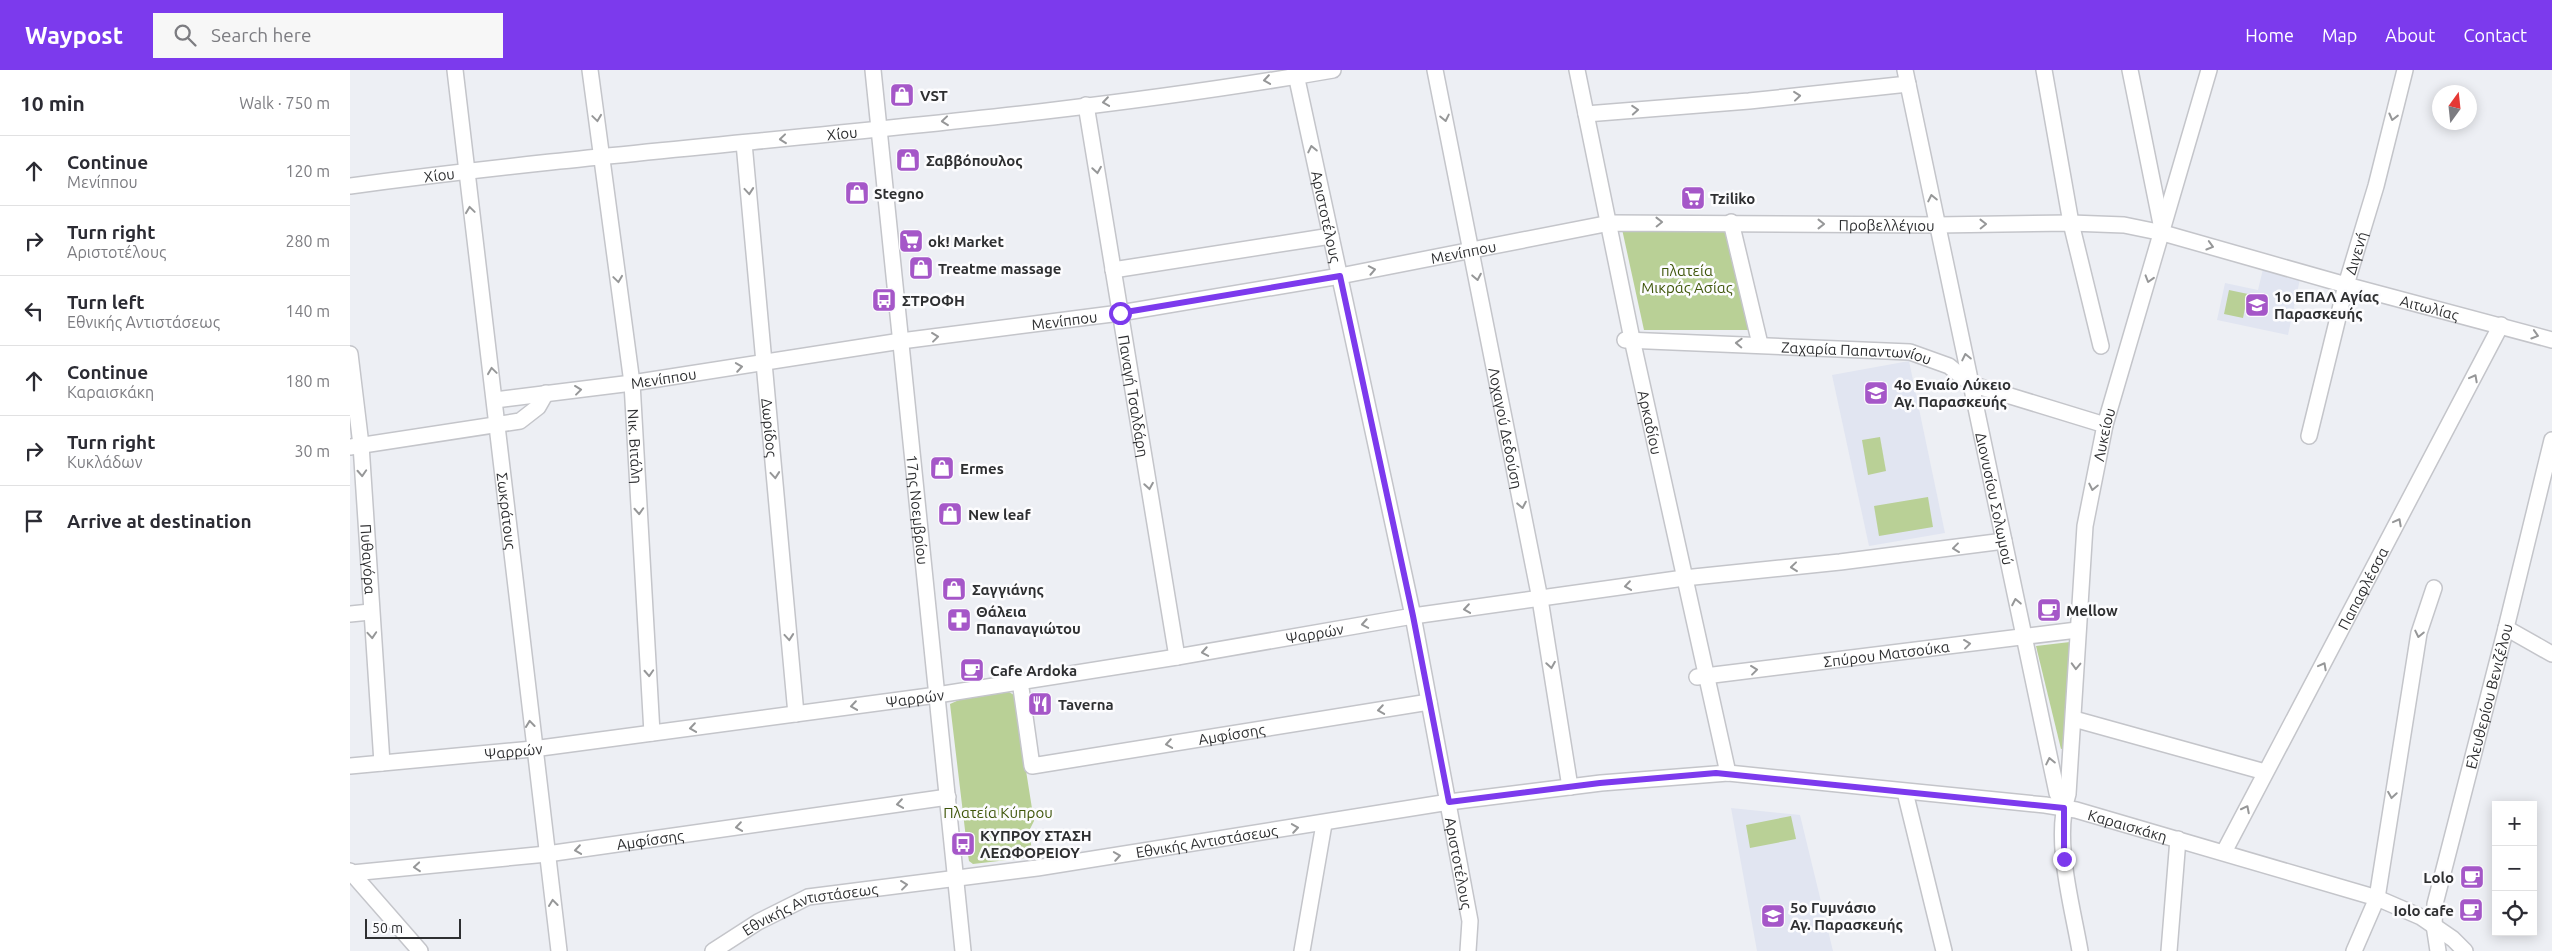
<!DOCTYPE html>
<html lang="en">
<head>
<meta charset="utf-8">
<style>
	:root { --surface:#fff; --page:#f7f7f7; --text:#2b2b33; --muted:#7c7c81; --line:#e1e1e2; --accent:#7c3aed }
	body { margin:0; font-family:Ubuntu,sans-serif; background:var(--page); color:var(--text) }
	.controls { position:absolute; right:15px; bottom:15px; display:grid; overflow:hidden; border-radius:0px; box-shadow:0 2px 12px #0003 }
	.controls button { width:45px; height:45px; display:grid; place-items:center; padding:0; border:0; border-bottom:1px solid var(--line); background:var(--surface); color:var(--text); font:25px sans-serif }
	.compass { position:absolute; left:2082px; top:15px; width:45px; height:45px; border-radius:50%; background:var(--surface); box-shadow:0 2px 12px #0003; rotate:15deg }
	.scale { position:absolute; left:15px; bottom:12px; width:96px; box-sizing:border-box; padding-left:5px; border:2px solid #2e2f31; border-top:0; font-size:14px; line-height:18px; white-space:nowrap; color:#2e2f31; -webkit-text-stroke:4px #fcfcfe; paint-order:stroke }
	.stop { position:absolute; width:15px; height:15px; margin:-11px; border:4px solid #7c3aed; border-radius:50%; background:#fff }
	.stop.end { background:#7c3aed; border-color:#fff; box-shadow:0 1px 5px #0008 }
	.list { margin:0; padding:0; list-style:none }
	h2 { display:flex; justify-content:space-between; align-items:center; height:65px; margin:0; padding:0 20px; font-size:21px }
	h2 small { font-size:16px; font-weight:400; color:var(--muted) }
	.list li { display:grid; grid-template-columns:32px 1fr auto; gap:15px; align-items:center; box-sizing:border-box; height:70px; padding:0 20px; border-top:1px solid var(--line) }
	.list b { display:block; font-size:19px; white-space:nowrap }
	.list p { margin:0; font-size:16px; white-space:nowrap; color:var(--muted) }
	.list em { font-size:16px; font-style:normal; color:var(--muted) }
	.icon { flex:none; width:28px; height:28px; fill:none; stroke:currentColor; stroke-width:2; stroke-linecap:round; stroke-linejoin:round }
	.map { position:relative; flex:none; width:2202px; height:881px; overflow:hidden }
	header { display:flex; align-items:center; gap:30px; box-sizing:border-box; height:70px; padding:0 25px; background:var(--accent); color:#fff }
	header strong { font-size:24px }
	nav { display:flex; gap:28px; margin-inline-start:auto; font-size:18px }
	.search { width:350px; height:45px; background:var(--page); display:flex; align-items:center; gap:12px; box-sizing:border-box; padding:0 18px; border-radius:0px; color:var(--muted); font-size:19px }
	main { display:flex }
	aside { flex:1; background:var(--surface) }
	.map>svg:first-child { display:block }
</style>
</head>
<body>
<header>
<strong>Waypost</strong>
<div class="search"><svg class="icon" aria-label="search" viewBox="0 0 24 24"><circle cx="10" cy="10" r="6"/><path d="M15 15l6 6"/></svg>Search here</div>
<nav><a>Home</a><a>Map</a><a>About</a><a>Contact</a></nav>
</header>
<main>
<aside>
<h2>10 min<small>Walk · 750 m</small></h2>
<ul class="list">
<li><svg class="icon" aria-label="ahead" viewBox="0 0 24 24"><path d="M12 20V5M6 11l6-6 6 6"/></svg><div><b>Continue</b><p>Μενίππου</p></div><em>120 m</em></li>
<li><svg class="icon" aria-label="right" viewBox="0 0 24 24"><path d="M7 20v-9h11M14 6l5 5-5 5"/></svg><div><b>Turn right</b><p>Αριστοτέλους</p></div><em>280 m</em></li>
<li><svg class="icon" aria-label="left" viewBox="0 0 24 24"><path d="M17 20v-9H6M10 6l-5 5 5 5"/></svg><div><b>Turn left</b><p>Εθνικής Αντιστάσεως</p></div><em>140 m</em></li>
<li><svg class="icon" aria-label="ahead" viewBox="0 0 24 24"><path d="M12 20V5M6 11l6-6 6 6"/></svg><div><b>Continue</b><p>Καραισκάκη</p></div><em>180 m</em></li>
<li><svg class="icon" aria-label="right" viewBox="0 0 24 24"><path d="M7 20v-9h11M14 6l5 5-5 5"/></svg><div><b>Turn right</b><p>Κυκλάδων</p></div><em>30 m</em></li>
<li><svg class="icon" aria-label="arrive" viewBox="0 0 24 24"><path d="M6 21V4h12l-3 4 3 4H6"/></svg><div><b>Arrive at destination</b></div></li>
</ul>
</aside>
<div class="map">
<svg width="2202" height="881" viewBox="0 0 2202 881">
	<rect width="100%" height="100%" fill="#edeff4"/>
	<g fill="#e1e5f1">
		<path d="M1913 199 1950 209 1938 265 1867 250 1875 213 1908 220Z"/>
		<path d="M1559 291 1595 463 1519 476 1482 305Z"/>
		<path d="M1381 738 1450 745 1483 881H1407Z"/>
	</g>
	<g fill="#b9d096">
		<path d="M1377 156 1402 260H1294L1272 159Z"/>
		<path d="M1879 220 1898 224 1893 248 1874 244Z"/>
		<path d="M1530 367 1536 401 1518 405 1512 370Z"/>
		<path d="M1578 427 1583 457 1529 466 1524 436Z"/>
		<path d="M1720 572 1716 678 1711 679 1686 576Z"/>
		<path d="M659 622 664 625 684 751 679 761 683 787 623 794 619 791 618 785 600 634 609 630Z"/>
		<path d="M1441 746 1446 769 1400 778 1396 755Z"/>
	</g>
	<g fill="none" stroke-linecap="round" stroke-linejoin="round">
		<defs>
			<g id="minor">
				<path id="s1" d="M105 0 209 881"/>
				<path id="s2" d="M240 0 282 313 302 663"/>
				<path id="s3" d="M523 0 613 881"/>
				<path id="s4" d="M945 0 1063 546 1120 851 1118 881"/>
				<path id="s5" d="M1085 0 1190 529 1220 717"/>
				<path id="s6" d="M1227 0 1282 269 1378 703"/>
				<path id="s7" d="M1555 0 1707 723 1714 738"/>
				<path d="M1694 0 1721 153 1751 276"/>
				<path d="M1780 0 1812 159"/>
				<path id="s8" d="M736 35 827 587"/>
				<path d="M1236 44 1399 31 1558 14"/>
				<path id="s9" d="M394 73 446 644"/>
				<path id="s10" d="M0 116C327 72 658 57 983 0"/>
				<path d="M1381 152 1410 274"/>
				<path d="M763 200 981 166"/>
				<path id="s11" d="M1275 270 1560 282 1599 296 1621 314 1755 355"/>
				<path id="s12" d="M0 284 11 375 32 693"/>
				<path id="s13" d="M145 330 282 313 551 271 770 243 990 206 1260 153 1587 155 1721 153 1774 155 1813 163 1996 215 2202 270"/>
				<path id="s14" d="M1959 366 1996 215 2026 116 2055 0"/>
				<path d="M0 377 170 351 188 337 196 323"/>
				<path d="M0 544 20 542"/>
				<path d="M2156 558 2202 584"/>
				<path id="s15" d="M1347 607 1727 560"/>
				<path id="s16" d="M670 611 682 696 1079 632"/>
				<path d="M1724 649 1915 702"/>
				<path id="s17" d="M0 696 183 679 587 625 827 587 1063 546 1334 508 1490 492 1654 471"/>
				<path d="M1555 722 1594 881"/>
				<path id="s18" d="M1874 782 2151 255"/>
				<path d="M0 801 70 881"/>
				<path id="s19" d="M2 803 197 784 598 727"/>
				<path id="s20" d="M363 881 408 852 458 827 687 798 1099 732 1251 713 1378 703 1695 735 1726 740 2027 828 2071 847 2103 869 2115 881"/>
				<path d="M952 881 974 754"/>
				<path id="s21" d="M1730 881C1722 834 1703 770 1718 724L1735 456 1755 355 1859 0"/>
				<path d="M1819 881 1828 769"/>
				<path d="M2004 881 2027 828 2069 563 2084 518"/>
				<path id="s22" d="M2088 881 2084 855 2085 834 2156 558 2202 370"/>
			</g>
		</defs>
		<use href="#minor" stroke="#c4c5ca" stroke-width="18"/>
		<use href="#minor" stroke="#fff" stroke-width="15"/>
	</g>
	<defs><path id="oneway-chevron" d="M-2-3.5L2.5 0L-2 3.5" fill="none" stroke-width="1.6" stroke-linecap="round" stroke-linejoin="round" transform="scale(1.25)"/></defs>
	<g stroke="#969798">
		<use href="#oneway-chevron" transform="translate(917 10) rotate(172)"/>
		<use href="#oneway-chevron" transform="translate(1447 26) rotate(-6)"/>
		<use href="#oneway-chevron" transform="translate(756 32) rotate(172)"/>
		<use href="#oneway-chevron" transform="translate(1285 40) rotate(-4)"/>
		<use href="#oneway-chevron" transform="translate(2043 47) rotate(104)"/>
		<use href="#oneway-chevron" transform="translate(247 48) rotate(82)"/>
		<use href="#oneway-chevron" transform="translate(1095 48) rotate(78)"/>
		<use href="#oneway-chevron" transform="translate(595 51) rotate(174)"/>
		<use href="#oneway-chevron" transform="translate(433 69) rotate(174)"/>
		<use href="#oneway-chevron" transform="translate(962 79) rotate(-102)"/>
		<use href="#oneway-chevron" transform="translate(747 100) rotate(81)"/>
		<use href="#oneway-chevron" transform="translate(399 121) rotate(85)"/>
		<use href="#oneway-chevron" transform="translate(1582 128) rotate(-102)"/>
		<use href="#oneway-chevron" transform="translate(120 140) rotate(-98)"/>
		<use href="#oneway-chevron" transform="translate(1309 152) rotate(-1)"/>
		<use href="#oneway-chevron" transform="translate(1471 154)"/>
		<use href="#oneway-chevron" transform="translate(1633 154) rotate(-1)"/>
		<use href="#oneway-chevron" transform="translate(1860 176) rotate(16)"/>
		<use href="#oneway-chevron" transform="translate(1022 200) rotate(-11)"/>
		<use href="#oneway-chevron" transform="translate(1127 207) rotate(79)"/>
		<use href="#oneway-chevron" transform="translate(268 209) rotate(82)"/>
		<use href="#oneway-chevron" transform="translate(1799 209) rotate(107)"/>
		<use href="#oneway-chevron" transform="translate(2185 265) rotate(17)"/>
		<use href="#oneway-chevron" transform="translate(585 267) rotate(-7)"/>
		<use href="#oneway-chevron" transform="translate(1389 273) rotate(-178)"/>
		<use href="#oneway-chevron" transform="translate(1616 287) rotate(-102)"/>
		<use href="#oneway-chevron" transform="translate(389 297) rotate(-9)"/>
		<use href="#oneway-chevron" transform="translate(142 301) rotate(-98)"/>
		<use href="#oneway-chevron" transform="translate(2124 308) rotate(-62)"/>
		<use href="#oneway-chevron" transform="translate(228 320) rotate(-7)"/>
		<use href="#oneway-chevron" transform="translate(12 403) rotate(87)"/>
		<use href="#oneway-chevron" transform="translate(425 405) rotate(85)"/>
		<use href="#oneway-chevron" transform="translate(799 416) rotate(81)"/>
		<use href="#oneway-chevron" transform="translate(1743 417) rotate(102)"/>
		<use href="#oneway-chevron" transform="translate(1172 435) rotate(79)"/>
		<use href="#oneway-chevron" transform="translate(289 441) rotate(87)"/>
		<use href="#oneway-chevron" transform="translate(2048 452) rotate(-62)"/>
		<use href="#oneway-chevron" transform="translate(1606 478) rotate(173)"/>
		<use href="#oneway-chevron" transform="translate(1444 497) rotate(174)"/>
		<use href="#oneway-chevron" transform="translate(1278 516) rotate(172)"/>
		<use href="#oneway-chevron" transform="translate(1666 532) rotate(-101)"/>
		<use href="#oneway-chevron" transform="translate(1117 539) rotate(172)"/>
		<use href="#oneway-chevron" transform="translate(1015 554) rotate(170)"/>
		<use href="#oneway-chevron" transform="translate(2069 564) rotate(102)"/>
		<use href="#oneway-chevron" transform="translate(22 565) rotate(86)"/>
		<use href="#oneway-chevron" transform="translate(439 567) rotate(85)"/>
		<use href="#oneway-chevron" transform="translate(1617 574) rotate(-7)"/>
		<use href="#oneway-chevron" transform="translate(855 582) rotate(170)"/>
		<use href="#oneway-chevron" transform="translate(1201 595) rotate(81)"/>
		<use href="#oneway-chevron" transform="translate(1726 596) rotate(92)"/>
		<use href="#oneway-chevron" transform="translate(1973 596) rotate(-62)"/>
		<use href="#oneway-chevron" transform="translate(1404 600) rotate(-7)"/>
		<use href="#oneway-chevron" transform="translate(299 603) rotate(87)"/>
		<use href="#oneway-chevron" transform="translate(504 636) rotate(172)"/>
		<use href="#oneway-chevron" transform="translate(1031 640) rotate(171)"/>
		<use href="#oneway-chevron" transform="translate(180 654) rotate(-96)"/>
		<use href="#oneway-chevron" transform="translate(343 658) rotate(172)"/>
		<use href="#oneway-chevron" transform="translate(819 674) rotate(171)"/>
		<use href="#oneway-chevron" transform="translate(1700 691) rotate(-102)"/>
		<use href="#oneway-chevron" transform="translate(2042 725) rotate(99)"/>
		<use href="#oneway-chevron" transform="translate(550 734) rotate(172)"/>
		<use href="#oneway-chevron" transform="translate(1896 739) rotate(-63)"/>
		<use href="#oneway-chevron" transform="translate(389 757) rotate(172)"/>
		<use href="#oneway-chevron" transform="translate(945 758) rotate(-9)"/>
		<use href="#oneway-chevron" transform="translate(228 780) rotate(172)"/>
		<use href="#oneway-chevron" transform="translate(767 786) rotate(-9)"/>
		<use href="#oneway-chevron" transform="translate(67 797) rotate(175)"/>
		<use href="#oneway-chevron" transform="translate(554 815) rotate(-7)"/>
		<use href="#oneway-chevron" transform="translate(203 833) rotate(-97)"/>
	</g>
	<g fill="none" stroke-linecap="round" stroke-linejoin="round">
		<path stroke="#7c3aed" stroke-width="6" d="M770 243 990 206 1063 546 1099 732 1250 713 1366 703 1714 738V789"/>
	</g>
	<defs>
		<symbol id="shop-square" viewBox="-11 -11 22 22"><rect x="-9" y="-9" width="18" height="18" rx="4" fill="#a557c8" stroke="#fcfcfe"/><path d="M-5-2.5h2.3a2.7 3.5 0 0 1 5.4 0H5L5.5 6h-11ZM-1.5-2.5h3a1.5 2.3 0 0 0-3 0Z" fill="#fff"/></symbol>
		<symbol id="supermarket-square" viewBox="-11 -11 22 22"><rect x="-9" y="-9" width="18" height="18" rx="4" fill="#a557c8" stroke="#fcfcfe"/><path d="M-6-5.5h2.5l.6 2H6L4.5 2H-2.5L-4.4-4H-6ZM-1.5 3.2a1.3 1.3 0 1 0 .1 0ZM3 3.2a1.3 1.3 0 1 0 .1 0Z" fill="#fff"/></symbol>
		<symbol id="bus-square" viewBox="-11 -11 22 22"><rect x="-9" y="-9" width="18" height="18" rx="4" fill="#a557c8" stroke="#fcfcfe"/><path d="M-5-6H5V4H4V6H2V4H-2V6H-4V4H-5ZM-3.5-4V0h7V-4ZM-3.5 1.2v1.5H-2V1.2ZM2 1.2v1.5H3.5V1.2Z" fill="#fff"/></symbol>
		<symbol id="school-square" viewBox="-11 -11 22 22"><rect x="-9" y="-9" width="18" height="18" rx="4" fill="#a557c8" stroke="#fcfcfe"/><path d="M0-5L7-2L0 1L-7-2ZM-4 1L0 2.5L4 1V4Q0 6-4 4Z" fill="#fff"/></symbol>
		<symbol id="cafe-square" viewBox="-11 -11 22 22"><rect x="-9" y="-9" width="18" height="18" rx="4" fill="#a557c8" stroke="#fcfcfe"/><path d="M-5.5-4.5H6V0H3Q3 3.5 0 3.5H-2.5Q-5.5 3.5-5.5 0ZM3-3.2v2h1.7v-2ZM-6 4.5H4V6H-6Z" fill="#fff"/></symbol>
		<symbol id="pharmacy-square" viewBox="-11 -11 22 22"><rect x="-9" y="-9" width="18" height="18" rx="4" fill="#a557c8" stroke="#fcfcfe"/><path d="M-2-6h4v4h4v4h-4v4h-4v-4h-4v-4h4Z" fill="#fff"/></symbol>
		<symbol id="restaurant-square" viewBox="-11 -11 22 22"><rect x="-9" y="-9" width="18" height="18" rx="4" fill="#a557c8" stroke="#fcfcfe"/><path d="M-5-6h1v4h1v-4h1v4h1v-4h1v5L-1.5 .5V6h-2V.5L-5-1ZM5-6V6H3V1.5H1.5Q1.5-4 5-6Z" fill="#fff"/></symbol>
	</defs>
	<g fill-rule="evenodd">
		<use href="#shop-square" x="538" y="11" width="28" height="28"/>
		<use href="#shop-square" x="544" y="76" width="28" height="28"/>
		<use href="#shop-square" x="493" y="109" width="28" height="28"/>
		<use href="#supermarket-square" x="1329" y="114" width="28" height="28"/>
		<use href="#supermarket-square" x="547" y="157" width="28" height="28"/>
		<use href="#shop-square" x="557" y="184" width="28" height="28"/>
		<use href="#bus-square" x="520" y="216" width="28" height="28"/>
		<use href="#school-square" x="1893" y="221" width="28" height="28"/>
		<use href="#school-square" x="1512" y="309" width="28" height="28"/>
		<use href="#shop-square" x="578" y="384" width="28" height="28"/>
		<use href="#shop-square" x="586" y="430" width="28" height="28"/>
		<use href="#shop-square" x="590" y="505" width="28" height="28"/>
		<use href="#cafe-square" x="1685" y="526" width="28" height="28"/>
		<use href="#pharmacy-square" x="595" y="536" width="28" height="28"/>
		<use href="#cafe-square" x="608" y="586" width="28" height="28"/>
		<use href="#restaurant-square" x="676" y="620" width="28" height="28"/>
		<use href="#bus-square" x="599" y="760" width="28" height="28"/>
		<use href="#cafe-square" x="2108" y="793" width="28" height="28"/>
		<use href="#cafe-square" x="2107" y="826" width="28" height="28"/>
		<use href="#school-square" x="1409" y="832" width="28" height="28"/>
	</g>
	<g text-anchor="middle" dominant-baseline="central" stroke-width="5" stroke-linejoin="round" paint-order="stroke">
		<g font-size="15" font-weight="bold" fill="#2e2f31" stroke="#fcfcfe" text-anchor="start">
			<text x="570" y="25">VST</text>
			<text x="576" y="90">Σαββόπουλος</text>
			<text x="524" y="123">Stegno</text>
			<text x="1360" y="128">Tziliko</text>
			<text x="578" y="171">ok! Market</text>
			<text x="588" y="198">Treatme massage</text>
			<text x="1924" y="226">1ο ΕΠΑΛ Αγίας<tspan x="1924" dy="17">Παρασκευής</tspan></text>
			<text x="552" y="230">ΣΤΡΟΦΗ</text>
			<text x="1544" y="314">4ο Ενιαίο Λύκειο<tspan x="1544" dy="17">Αγ. Παρασκευής</tspan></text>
			<text x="610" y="398">Ermes</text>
			<text x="618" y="444">New leaf</text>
			<text x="622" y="519">Σαγγιάνης</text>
			<text x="1716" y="540">Mellow</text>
			<text x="626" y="541">Θάλεια<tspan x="626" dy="17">Παπαναγιώτου</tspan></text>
			<text x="640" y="600">Cafe Ardoka</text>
			<text x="708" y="634">Taverna</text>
			<text x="630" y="765">ΚΥΠΡΟΥ ΣΤΑΣΗ<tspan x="630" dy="17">ΛΕΩΦΟΡΕΙΟΥ</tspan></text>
			<text x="2104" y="807" text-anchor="end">Lolo</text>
			<text x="1440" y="837">5ο Γυμνάσιο<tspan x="1440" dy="17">Αγ. Παρασκευής</tspan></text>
			<text x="2104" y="840" text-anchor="end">Iolo cafe</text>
		</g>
		<g font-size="15" fill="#2e2f31" stroke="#fcfcfe">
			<text stroke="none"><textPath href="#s10" startOffset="495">Χίου</textPath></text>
			<text stroke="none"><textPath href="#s10" startOffset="90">Χίου</textPath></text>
			<text stroke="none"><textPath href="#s4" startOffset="150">Αριστοτέλους</textPath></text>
			<text stroke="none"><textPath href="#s13" startOffset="1406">Προβελλέγιου</textPath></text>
			<text stroke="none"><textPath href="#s13" startOffset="980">Μενίππου</textPath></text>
			<text stroke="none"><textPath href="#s14" startOffset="189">Διγενή</textPath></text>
			<text stroke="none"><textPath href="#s13" startOffset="1960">Αιτωλίας</textPath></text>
			<text stroke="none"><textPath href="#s13" startOffset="575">Μενίππου</textPath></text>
			<text stroke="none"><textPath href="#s11" startOffset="232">Ζαχαρία Παπαντωνίου</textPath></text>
			<text stroke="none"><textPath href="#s13" startOffset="170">Μενίππου</textPath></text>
			<text stroke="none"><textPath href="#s8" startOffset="295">Παναγή Τσαλδάρη</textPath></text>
			<text stroke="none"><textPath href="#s6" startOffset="360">Αρκαδίου</textPath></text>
			<text stroke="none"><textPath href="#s5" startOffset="365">Λοχαγού Δεδούση</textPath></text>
			<text stroke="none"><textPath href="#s9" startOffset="286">Δωρίδος</textPath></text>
			<text stroke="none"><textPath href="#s21" startOffset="521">Λυκείου</textPath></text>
			<text stroke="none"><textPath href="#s2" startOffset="379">Νικ. Βιτάλη</textPath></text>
			<text stroke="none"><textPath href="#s7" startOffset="438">Διονυσίου Σολωμού</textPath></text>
			<text stroke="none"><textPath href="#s1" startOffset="444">Σωκράτους</textPath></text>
			<text stroke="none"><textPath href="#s3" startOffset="442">17ης Νοεμβρίου</textPath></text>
			<text stroke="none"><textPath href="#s12" startOffset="206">Πυθαγόρα</textPath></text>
			<text stroke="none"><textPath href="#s18" startOffset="298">Παπαφλέσσα</textPath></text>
			<text stroke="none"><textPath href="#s17" startOffset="974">Ψαρρών</textPath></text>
			<text stroke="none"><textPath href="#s15" startOffset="191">Σπύρου Ματσούκα</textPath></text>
			<text stroke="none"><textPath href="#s22" startOffset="262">Ελευθερίου Βενιζέλου</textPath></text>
			<text stroke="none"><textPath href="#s17" startOffset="569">Ψαρρών</textPath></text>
			<text stroke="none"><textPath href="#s16" startOffset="288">Αμφίσσης</textPath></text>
			<text stroke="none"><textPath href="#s17" startOffset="164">Ψαρρών</textPath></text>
			<text stroke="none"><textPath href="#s20" startOffset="1442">Καραισκάκη</textPath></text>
			<text stroke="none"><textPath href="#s19" startOffset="300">Αμφίσσης</textPath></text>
			<text stroke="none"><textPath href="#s20" startOffset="512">Εθνικής Αντιστάσεως</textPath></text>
			<text stroke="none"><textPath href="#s4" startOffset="810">Αριστοτέλους</textPath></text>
			<text stroke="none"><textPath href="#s20" startOffset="108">Εθνικής Αντιστάσεως</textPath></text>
		</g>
		<g font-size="15" fill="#3f560a" stroke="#fcfcfe">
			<text x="1337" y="200">πλατεία<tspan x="1337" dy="17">Μικράς Ασίας</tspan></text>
			<text x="648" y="742">Πλατεία Κύπρου</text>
		</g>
	</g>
</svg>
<div class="controls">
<button>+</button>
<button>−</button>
<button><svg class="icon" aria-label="locate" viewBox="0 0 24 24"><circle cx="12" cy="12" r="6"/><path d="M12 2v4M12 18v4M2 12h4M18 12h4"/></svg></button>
</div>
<svg class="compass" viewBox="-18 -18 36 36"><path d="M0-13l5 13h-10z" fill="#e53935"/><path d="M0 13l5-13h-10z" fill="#7c7c81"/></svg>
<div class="scale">50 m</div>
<div class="stop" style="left:770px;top:243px"></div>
<div class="stop end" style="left:1714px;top:789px"></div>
</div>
</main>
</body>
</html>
